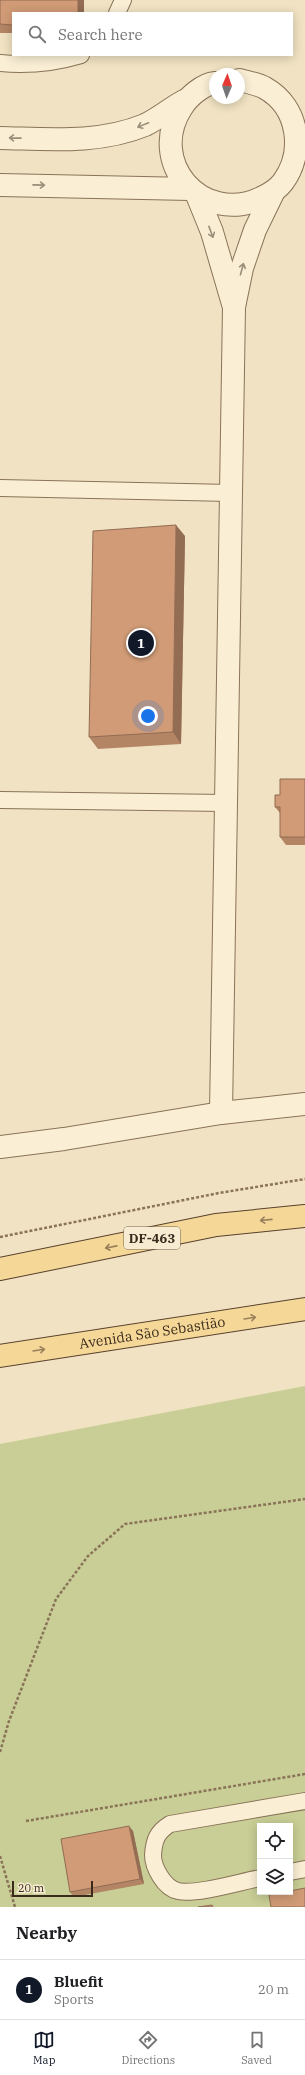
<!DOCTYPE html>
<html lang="en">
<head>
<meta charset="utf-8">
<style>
	:root { --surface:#fff; --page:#f2f2f2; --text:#202124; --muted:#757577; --line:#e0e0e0; --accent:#111827 }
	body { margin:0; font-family:"IBM Plex Serif",serif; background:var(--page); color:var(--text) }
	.controls { position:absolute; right:12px; bottom:12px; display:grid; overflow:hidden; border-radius:0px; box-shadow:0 2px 10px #0003 }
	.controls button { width:36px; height:36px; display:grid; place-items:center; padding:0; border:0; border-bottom:1px solid var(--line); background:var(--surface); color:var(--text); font:20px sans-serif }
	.compass { position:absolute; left:209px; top:68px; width:36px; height:36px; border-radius:50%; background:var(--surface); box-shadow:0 2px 10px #0003; rotate:2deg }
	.scale { position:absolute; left:12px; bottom:10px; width:81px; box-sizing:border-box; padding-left:4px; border:2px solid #3a2b1d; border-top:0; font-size:11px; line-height:14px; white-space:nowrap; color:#3a2b1d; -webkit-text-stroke:3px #f7ecd2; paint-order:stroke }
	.you { position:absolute; left:148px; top:716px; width:14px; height:14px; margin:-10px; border:3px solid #fff; border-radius:50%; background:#1a73e8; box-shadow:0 0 0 6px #1a73e833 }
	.badge { display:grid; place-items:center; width:26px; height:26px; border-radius:50%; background:var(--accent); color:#fff; font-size:13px; font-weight:700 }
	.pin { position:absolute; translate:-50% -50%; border:2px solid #fff; box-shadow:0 1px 4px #0006 }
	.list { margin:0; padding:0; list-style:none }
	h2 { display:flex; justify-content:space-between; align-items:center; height:52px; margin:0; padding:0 16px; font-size:17px }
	h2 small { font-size:13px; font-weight:400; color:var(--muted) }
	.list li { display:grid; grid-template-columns:26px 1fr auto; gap:12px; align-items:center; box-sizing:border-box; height:60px; padding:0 16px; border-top:1px solid var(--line) }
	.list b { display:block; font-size:15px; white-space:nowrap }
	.list p { margin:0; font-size:13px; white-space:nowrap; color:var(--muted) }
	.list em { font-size:13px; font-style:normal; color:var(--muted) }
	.icon { flex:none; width:22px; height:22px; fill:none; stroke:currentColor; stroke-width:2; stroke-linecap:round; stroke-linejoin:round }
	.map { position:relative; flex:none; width:305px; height:1907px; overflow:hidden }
	.search { position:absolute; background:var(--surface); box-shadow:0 2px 10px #0003; left:12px; right:12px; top:12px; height:44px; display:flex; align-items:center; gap:10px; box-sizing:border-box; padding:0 14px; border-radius:0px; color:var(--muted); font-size:15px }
	.sheet { height:112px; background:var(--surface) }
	nav { display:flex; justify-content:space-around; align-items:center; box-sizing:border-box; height:56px; border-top:1px solid var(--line); background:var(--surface); font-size:11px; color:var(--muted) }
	nav a { display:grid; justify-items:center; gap:2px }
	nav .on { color:var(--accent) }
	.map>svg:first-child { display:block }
</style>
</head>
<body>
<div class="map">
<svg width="305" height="1907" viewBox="0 0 305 1907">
	<rect width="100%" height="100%" fill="#f0e2c2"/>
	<path fill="#c8ce95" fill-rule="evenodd" d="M305 1386V1907H0V1444ZM260 1826H290V1892H260Z"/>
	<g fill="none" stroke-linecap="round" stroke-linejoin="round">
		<defs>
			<g id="service">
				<path d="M117 13 123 0"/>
				<path d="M0 63C28 66 54 63 81 55"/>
				<path d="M0 488 231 493"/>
				<path d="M0 800 226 803"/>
				<path d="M290 1872 305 1869"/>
				<path d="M260 1878C239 1882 197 1895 178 1891 164 1888 153 1867 153 1855 154 1840 157 1832 170 1824L305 1801"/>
			</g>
			<g id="tertiary">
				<path d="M215 83C203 84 188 97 182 107 146 162 202 226 261 198 270 194 277 190 283 182 305 152 299 107 265 88 258 84 247 82 239 80"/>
				<path d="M0 138C49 139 99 144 145 125 158 119 171 108 184 101"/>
				<path d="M0 185 190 189"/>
				<path d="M197 195 212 232 233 304"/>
				<path d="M221 1113 234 307 242 268 255 230 273 193"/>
				<path d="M0 1147 64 1139 221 1113 305 1104"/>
			</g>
			<g id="primary">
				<path d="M0 1269 216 1225 305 1216"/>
				<path id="s1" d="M0 1356 305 1309"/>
			</g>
		</defs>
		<use href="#service" stroke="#8a7358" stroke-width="18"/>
		<use href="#tertiary" stroke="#8a7358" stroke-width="24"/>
		<use href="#primary" stroke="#58412d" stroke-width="24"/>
		<g stroke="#8a7358" stroke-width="2.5" stroke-dasharray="3 2" stroke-linecap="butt">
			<path d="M0 1237 219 1193 305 1179"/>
			<path d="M0 1752 9 1721 56 1599 88 1556 125 1524 305 1499"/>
			<path d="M26 1821 305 1774"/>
			<path d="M0 1856 15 1907"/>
		</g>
		<use href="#service" stroke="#faefd5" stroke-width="16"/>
		<use href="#tertiary" stroke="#faefd5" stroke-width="22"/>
		<use href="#primary" stroke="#f5d798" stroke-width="22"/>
	</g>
	<g fill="#b38565">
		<path d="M0 0H84V13H13V33H0Z"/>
		<path d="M185 536 181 744 98 749 89 737Z"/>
		<path d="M305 779V845H286L280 837V813L275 807 280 795Z"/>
		<path d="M133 1831 144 1884 74 1897 70 1892Z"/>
	</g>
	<g fill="#926c53">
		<rect x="78" y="0" width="6" height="13"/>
		<path d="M176 525 185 536 181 744 173 732Z"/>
		<path d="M129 1826 133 1831 144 1884 140 1879Z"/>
	</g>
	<g fill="#d09b76" stroke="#926c53">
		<path d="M0 0H78V13H13V25L0 24Z"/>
		<path d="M176 525 173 732 89 737 93 531Z"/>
		<path d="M280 779H305V837H280V807H275V795H280Z"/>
		<path d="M129 1826 140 1879 70 1892 61 1839Z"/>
		<path d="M305 1888V1907H271L269 1895 283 1892H290V1891Z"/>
		<path d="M212 1905 213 1907H198Z"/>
	</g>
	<defs><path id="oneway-shaft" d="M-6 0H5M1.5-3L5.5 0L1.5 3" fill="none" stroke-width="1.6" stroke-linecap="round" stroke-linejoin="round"/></defs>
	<g stroke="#9a8d79">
		<use href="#oneway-shaft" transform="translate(143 125) rotate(158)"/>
		<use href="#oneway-shaft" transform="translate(15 138) rotate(-179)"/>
		<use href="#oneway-shaft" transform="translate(39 185) rotate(1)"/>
		<use href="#oneway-shaft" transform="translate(211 232) rotate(70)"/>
		<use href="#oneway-shaft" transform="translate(242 269) rotate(-75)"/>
	</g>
	<g stroke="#98815a">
		<use href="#oneway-shaft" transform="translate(266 1220) rotate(174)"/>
		<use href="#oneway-shaft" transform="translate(111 1247) rotate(169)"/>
		<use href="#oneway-shaft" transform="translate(250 1318) rotate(-9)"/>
		<use href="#oneway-shaft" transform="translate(39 1350) rotate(-9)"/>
	</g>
	<g text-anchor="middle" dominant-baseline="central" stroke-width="3" stroke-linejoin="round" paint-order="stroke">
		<rect fill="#f7ecd2" stroke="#736553" stroke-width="1" x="124" y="1227" width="56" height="22" rx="3"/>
		<g font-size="13" font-weight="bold" fill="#3a2b1d">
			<text x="152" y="1238">DF-463</text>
		</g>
		<g font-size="14" fill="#3a2b1d" stroke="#f7ecd2">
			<text stroke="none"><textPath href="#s1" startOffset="154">Avenida São Sebastião</textPath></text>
		</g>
	</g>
</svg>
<div class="controls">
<button><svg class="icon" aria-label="locate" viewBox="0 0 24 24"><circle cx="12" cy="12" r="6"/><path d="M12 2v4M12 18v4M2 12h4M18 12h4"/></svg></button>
<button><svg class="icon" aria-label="layers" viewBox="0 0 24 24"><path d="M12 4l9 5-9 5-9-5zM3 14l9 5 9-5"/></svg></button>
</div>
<svg class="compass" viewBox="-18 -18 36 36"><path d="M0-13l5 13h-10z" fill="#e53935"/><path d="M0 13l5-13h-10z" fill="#757577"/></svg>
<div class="scale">20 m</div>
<div class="you"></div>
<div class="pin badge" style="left:141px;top:643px">1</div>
<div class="search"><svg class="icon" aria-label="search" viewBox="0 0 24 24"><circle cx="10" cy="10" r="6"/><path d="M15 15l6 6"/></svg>Search here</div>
</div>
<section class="sheet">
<h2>Nearby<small></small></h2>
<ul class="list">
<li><span class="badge">1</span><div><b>Bluefit</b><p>Sports</p></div><em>20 m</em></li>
</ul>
</section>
<nav>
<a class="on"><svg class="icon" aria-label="map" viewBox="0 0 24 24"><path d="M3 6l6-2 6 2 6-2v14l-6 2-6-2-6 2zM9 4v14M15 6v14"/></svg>Map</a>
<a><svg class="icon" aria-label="directions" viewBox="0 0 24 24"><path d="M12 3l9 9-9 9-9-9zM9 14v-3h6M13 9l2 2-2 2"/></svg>Directions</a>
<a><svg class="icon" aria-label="saved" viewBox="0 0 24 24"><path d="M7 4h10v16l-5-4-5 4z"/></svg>Saved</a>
</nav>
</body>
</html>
